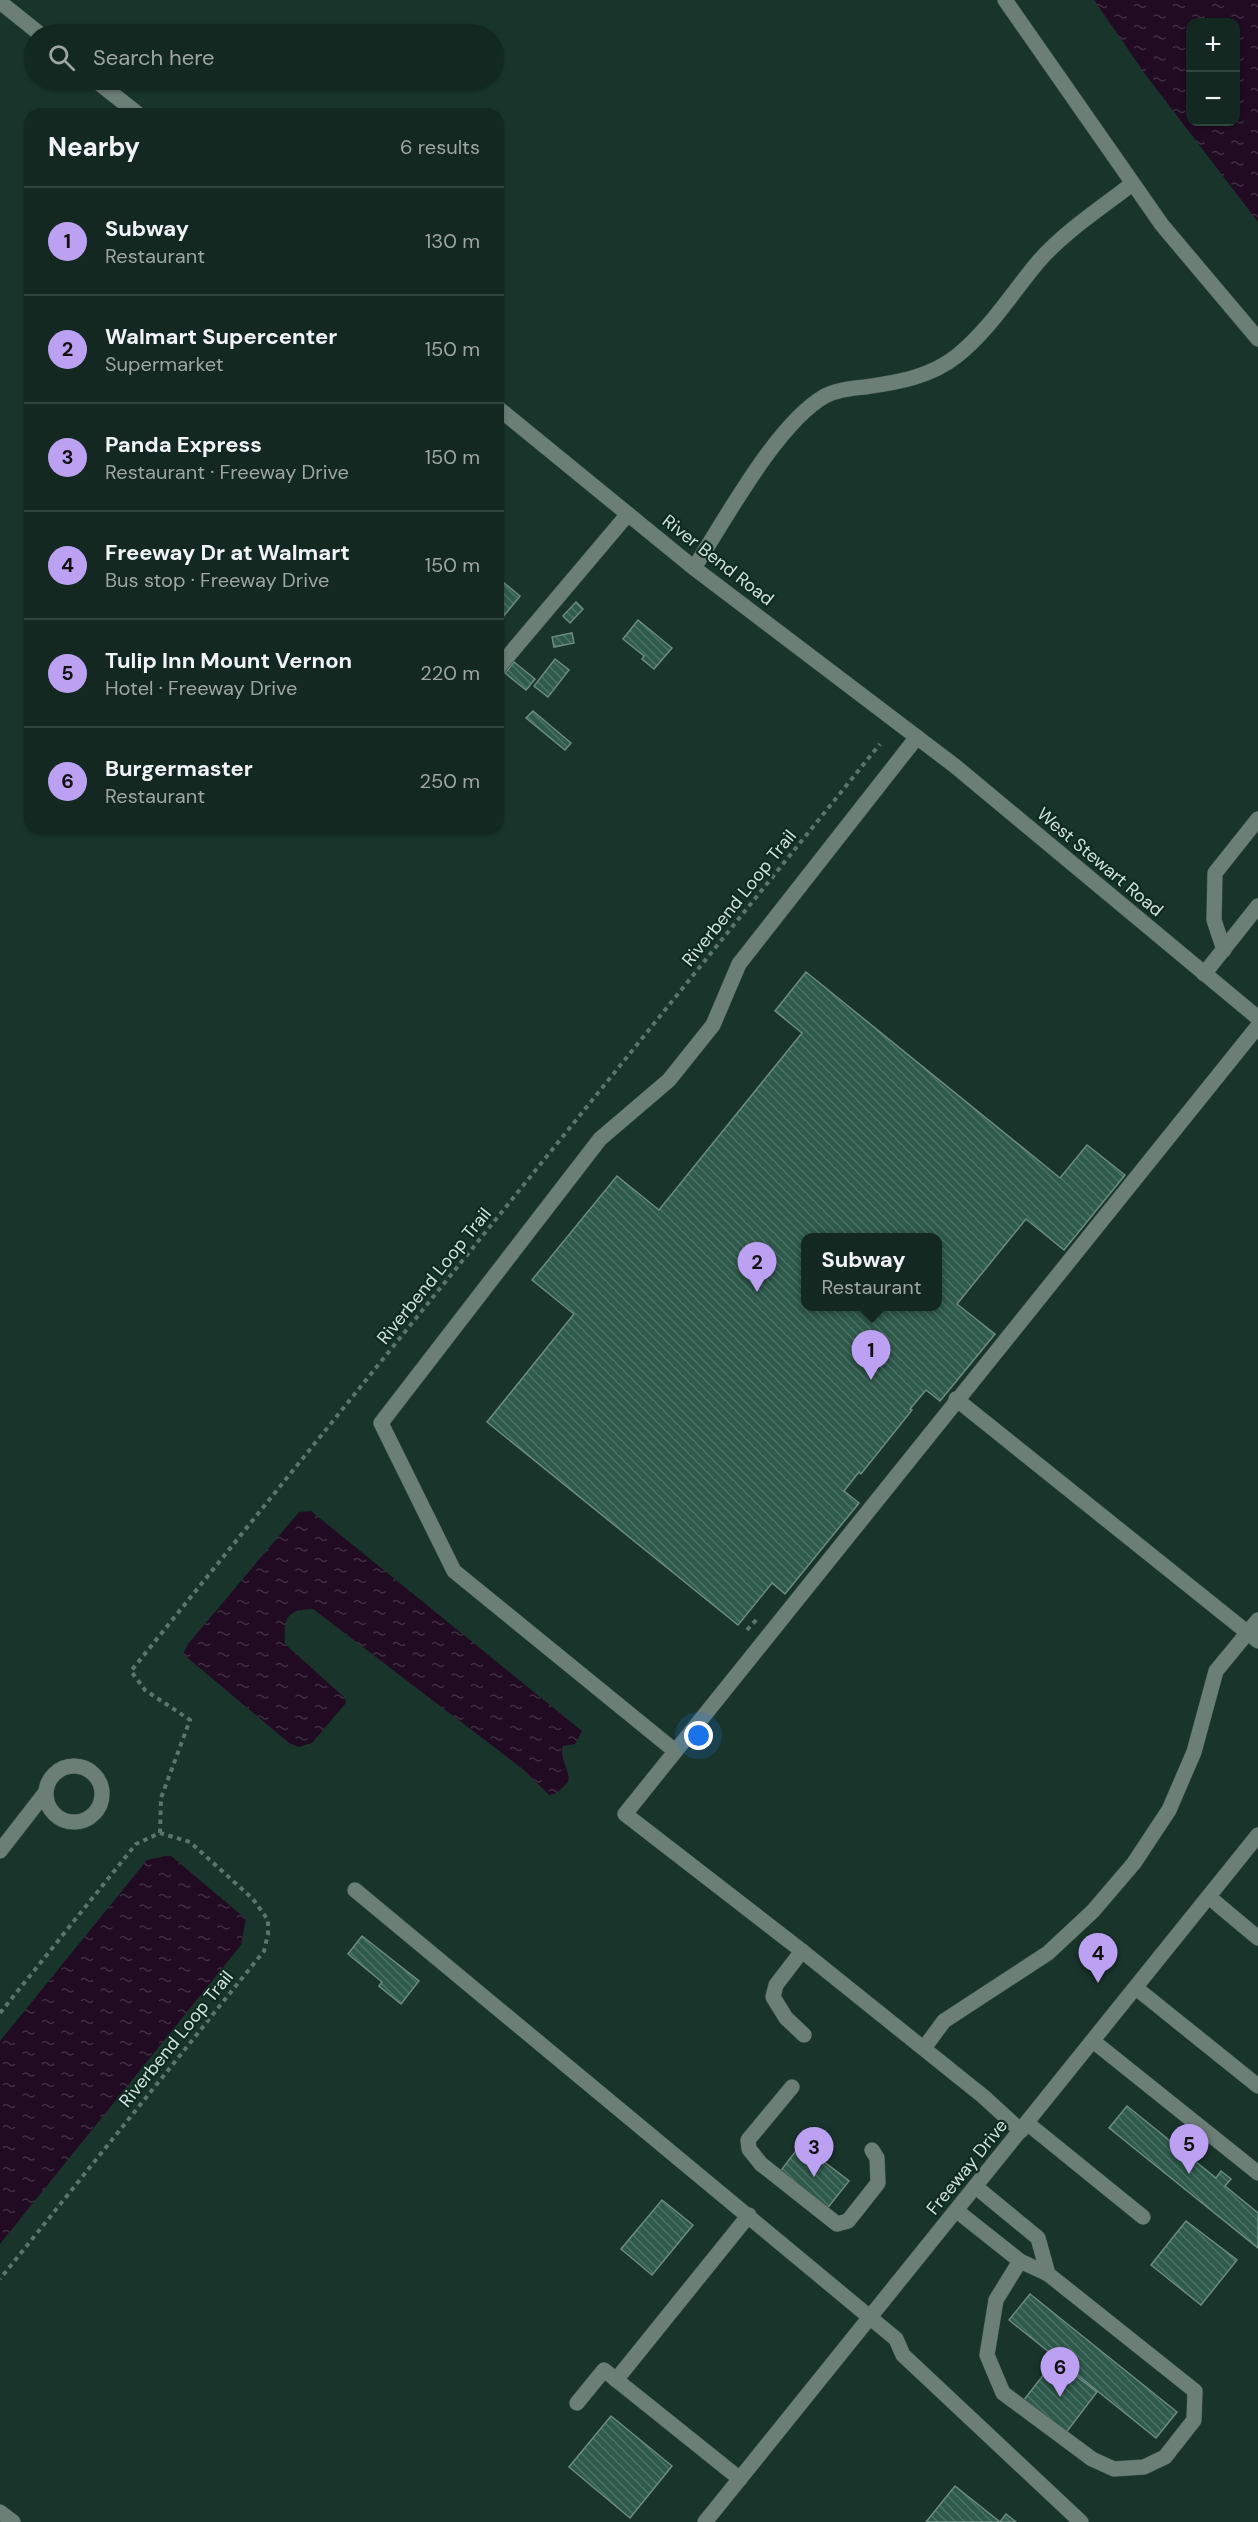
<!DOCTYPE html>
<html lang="en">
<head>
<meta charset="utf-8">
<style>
	:root { --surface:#132820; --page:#20342d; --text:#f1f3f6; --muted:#9da6a5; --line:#32443e; --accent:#bca0f2 }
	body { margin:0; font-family:"DM Sans",sans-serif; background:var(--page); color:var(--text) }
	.controls { position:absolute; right:18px; top:18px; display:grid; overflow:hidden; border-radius:12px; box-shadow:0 2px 4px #0004 }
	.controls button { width:54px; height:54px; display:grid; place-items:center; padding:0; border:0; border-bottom:2px solid var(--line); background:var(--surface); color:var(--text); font:30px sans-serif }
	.you { position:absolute; left:699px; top:1736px; width:21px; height:21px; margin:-15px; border:4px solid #fff; border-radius:50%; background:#1a73e8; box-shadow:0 0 0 9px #1a73e833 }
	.badge { display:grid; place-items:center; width:39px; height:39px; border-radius:50%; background:var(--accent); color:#111; font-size:20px; font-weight:700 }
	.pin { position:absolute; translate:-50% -50px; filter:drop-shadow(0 2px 3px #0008) }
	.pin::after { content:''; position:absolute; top:32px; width:21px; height:18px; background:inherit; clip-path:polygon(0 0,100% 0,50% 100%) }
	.popup { position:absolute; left:801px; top:1233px; width:141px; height:78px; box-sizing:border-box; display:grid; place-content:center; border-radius:12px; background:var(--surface); filter:drop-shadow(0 2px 4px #0005); font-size:20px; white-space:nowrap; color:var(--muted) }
	.popup b { font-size:22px; color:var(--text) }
	.popup::after { content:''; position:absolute; left:50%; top:100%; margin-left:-12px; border:12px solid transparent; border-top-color:var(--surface) }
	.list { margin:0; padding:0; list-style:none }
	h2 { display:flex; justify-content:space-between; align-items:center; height:78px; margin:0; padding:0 24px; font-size:26px }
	h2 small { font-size:20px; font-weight:400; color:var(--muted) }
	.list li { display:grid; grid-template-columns:39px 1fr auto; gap:18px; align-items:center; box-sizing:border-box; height:108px; padding:0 24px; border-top:2px solid var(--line) }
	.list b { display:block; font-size:22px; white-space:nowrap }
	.list p { margin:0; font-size:20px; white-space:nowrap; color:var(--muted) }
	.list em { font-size:20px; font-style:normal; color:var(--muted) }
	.icon { flex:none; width:33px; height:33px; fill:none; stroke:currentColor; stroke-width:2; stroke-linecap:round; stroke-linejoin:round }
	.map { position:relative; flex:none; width:1258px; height:2522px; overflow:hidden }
	.search { position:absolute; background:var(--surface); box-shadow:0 2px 4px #0004; left:24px; top:24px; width:480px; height:66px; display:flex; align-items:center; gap:15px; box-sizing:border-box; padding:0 21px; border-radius:33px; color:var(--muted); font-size:22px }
	.panel { position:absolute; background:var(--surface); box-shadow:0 2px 4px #0004; left:24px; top:108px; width:480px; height:726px; border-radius:18px }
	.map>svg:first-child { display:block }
</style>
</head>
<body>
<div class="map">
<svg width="1258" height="2522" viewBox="0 0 1258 2522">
	<defs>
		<pattern id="water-ripples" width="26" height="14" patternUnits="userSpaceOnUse" patternTransform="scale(1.5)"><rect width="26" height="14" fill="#210b23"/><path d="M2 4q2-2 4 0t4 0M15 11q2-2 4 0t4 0" fill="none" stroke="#402e42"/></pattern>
		<pattern id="building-back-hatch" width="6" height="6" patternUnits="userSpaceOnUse" patternTransform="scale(1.5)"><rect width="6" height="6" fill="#2f5b4c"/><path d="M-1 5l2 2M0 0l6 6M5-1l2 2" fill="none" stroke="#4c7265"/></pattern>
	</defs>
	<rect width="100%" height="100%" fill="#19352b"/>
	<g fill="url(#water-ripples)" fill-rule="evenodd">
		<path d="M1094 0H1258V222L1145 74ZM1190 22H1236V122H1190Z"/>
		<path d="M311 1511 582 1731 575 1744 563 1746C559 1757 569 1769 569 1781L557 1793 549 1795 524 1770 313 1609C284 1610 284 1620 285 1644L345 1698 346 1703 312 1743 299 1747 289 1743 183 1654 188 1644 299 1512Z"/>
		<path d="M170 1855 246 1919 241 1945 0 2244V2041L147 1860Z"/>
	</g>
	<g fill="url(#building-back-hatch)" stroke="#6d8b80" stroke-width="1.5" fill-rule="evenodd">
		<path d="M498 578 520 596 498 623Z"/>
		<path d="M576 602 583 609 570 623 563 616Z"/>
		<path d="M638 620 672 648 654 669 642 659 644 656 623 639Z"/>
		<path d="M572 633 574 643 554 647 552 637Z"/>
		<path d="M555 659 569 670 548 697 534 686Z"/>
		<path d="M514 662 535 679 526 690 505 673Z"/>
		<path d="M533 711 571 743 565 750 526 718Z"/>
		<path d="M806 972 1060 1178 1087 1145 1125 1175 1064 1250 1026 1219 957 1304 995 1334 940 1401 926 1390 910 1409 912 1410 861 1474 859 1472 844 1491 859 1503 785 1594 772 1583 738 1625 487 1422 574 1314 532 1280 617 1176 659 1210 802 1033 775 1011ZM805 1238H937V1306H805Z"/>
		<path d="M362 1936 419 1981 401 2004 379 1986 382 1982 348 1954Z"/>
		<path d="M1127 2106 1216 2178 1221 2171 1231 2179 1225 2186 1258 2213V2248L1109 2128Z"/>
		<path d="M801 2144 849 2181 826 2210 779 2173Z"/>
		<path d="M662 2200 693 2225 652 2275 621 2249Z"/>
		<path d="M1186 2221 1237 2260 1201 2305 1151 2265Z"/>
		<path d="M1030 2294 1177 2412 1156 2438 1009 2320Z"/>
		<path d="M1055 2360 1097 2392 1065 2434 1023 2401Z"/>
		<path d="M611 2416 672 2466 630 2518 569 2467Z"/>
		<path d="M955 2486 1000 2522H926Z"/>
		<path d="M1006 2514 1016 2522H1000Z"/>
	</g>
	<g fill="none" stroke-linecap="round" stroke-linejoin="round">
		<defs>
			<g id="minor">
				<path d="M1005 0 1162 225 1258 339"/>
				<path d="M0 2 40 34"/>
				<path d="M95 80 138 114"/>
				<path d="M498 408 694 568 955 766 1258 1018"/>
				<path d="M694 568C725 520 777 423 825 396 836 390 853 388 865 387 899 382 931 377 958 355 990 329 1012 293 1038 262 1064 232 1101 208 1132 184"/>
				<path d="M498 668 628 514"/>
				<path d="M1224 950 1214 920 1215 873 1258 819"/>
				<path d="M1204 974 1258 906"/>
				<path d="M956 1399 1258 1641"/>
				<path d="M675 1751 454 1571 381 1423 600 1139 669 1080 713 1025 739 964 917 737"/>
				<circle cx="74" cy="1794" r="28"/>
				<path d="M0 1851 45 1793"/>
				<path d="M355 1890 896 2339 903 2355 1081 2522"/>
				<path d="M1209 1897 1258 1938"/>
				<path d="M802 1951 776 1985 773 1997 786 2018 804 2035"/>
				<path d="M1136 1988 1258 2086"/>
				<path d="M1093 2041 1258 2173"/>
				<path d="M924 2048 944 2021 1048 1953 1093 1911 1134 1863 1169 1810 1194 1752 1216 1671 1258 1620"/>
				<path d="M792 2087 748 2140 749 2149 761 2164 837 2224 848 2221 878 2183 877 2158 872 2150"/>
				<path d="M1027 2123 1143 2217"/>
				<path d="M1021 2131 984 2097 802 1951 625 1814 1258 1026"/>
				<path d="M976 2187 1038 2238 1048 2274"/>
				<path d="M957 2211 1020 2261 1048 2274 1195 2391 1194 2420 1165 2457 1144 2467 1114 2469 1092 2459 1003 2393 987 2355 996 2300 1020 2261"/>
				<path d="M616 2380 749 2215"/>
				<path d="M577 2403 604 2370 740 2479"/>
				<path d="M0 2512 13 2522"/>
				<path d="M705 2522 1258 1835"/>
			</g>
		</defs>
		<use href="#minor" stroke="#365147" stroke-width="16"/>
		<g stroke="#5c746b" stroke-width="4" stroke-dasharray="4.5 4.5" stroke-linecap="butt">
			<path d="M747 1630 757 1619"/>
			<path d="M160 1833 161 1798 190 1720 145 1690 131 1671 880 744"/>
			<path d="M0 2013 136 1844 160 1833 190 1842 253 1899 268 1920V1934L264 1951 0 2279"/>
		</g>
		<use href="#minor" stroke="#6c7f77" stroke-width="15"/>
	</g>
	<g text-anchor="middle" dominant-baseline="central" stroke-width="4.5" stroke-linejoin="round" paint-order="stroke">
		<g font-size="18" fill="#d1e1da" stroke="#0e2b22">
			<text transform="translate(718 560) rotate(38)">River Bend Road</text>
			<text transform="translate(1100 862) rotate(40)">West Stewart Road</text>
			<text transform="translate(739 898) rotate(-51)">Riverbend Loop Trail</text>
			<text transform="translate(434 1276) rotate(-51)">Riverbend Loop Trail</text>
			<text transform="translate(176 2039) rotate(-51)">Riverbend Loop Trail</text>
			<text transform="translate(967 2167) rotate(-51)">Freeway Drive</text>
		</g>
	</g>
</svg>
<div class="controls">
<button>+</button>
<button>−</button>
</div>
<div class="you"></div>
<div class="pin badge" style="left:871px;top:1380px">1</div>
<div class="popup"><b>Subway</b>Restaurant</div>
<div class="pin badge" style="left:757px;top:1292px">2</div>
<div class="pin badge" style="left:814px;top:2177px">3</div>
<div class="pin badge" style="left:1098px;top:1983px">4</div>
<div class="pin badge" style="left:1189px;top:2174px">5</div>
<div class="pin badge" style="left:1060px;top:2397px">6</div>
<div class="search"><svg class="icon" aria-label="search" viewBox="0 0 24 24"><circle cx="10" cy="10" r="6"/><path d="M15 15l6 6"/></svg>Search here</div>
<section class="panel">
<h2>Nearby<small>6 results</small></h2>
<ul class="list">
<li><span class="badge">1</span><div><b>Subway</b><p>Restaurant</p></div><em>130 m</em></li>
<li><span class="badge">2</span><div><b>Walmart Supercenter</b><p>Supermarket</p></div><em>150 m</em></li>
<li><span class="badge">3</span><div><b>Panda Express</b><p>Restaurant · Freeway Drive</p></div><em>150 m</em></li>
<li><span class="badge">4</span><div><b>Freeway Dr at Walmart</b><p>Bus stop · Freeway Drive</p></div><em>150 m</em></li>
<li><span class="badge">5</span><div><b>Tulip Inn Mount Vernon</b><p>Hotel · Freeway Drive</p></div><em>220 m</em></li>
<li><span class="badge">6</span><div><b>Burgermaster</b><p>Restaurant</p></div><em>250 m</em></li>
</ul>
</section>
</div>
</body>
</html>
